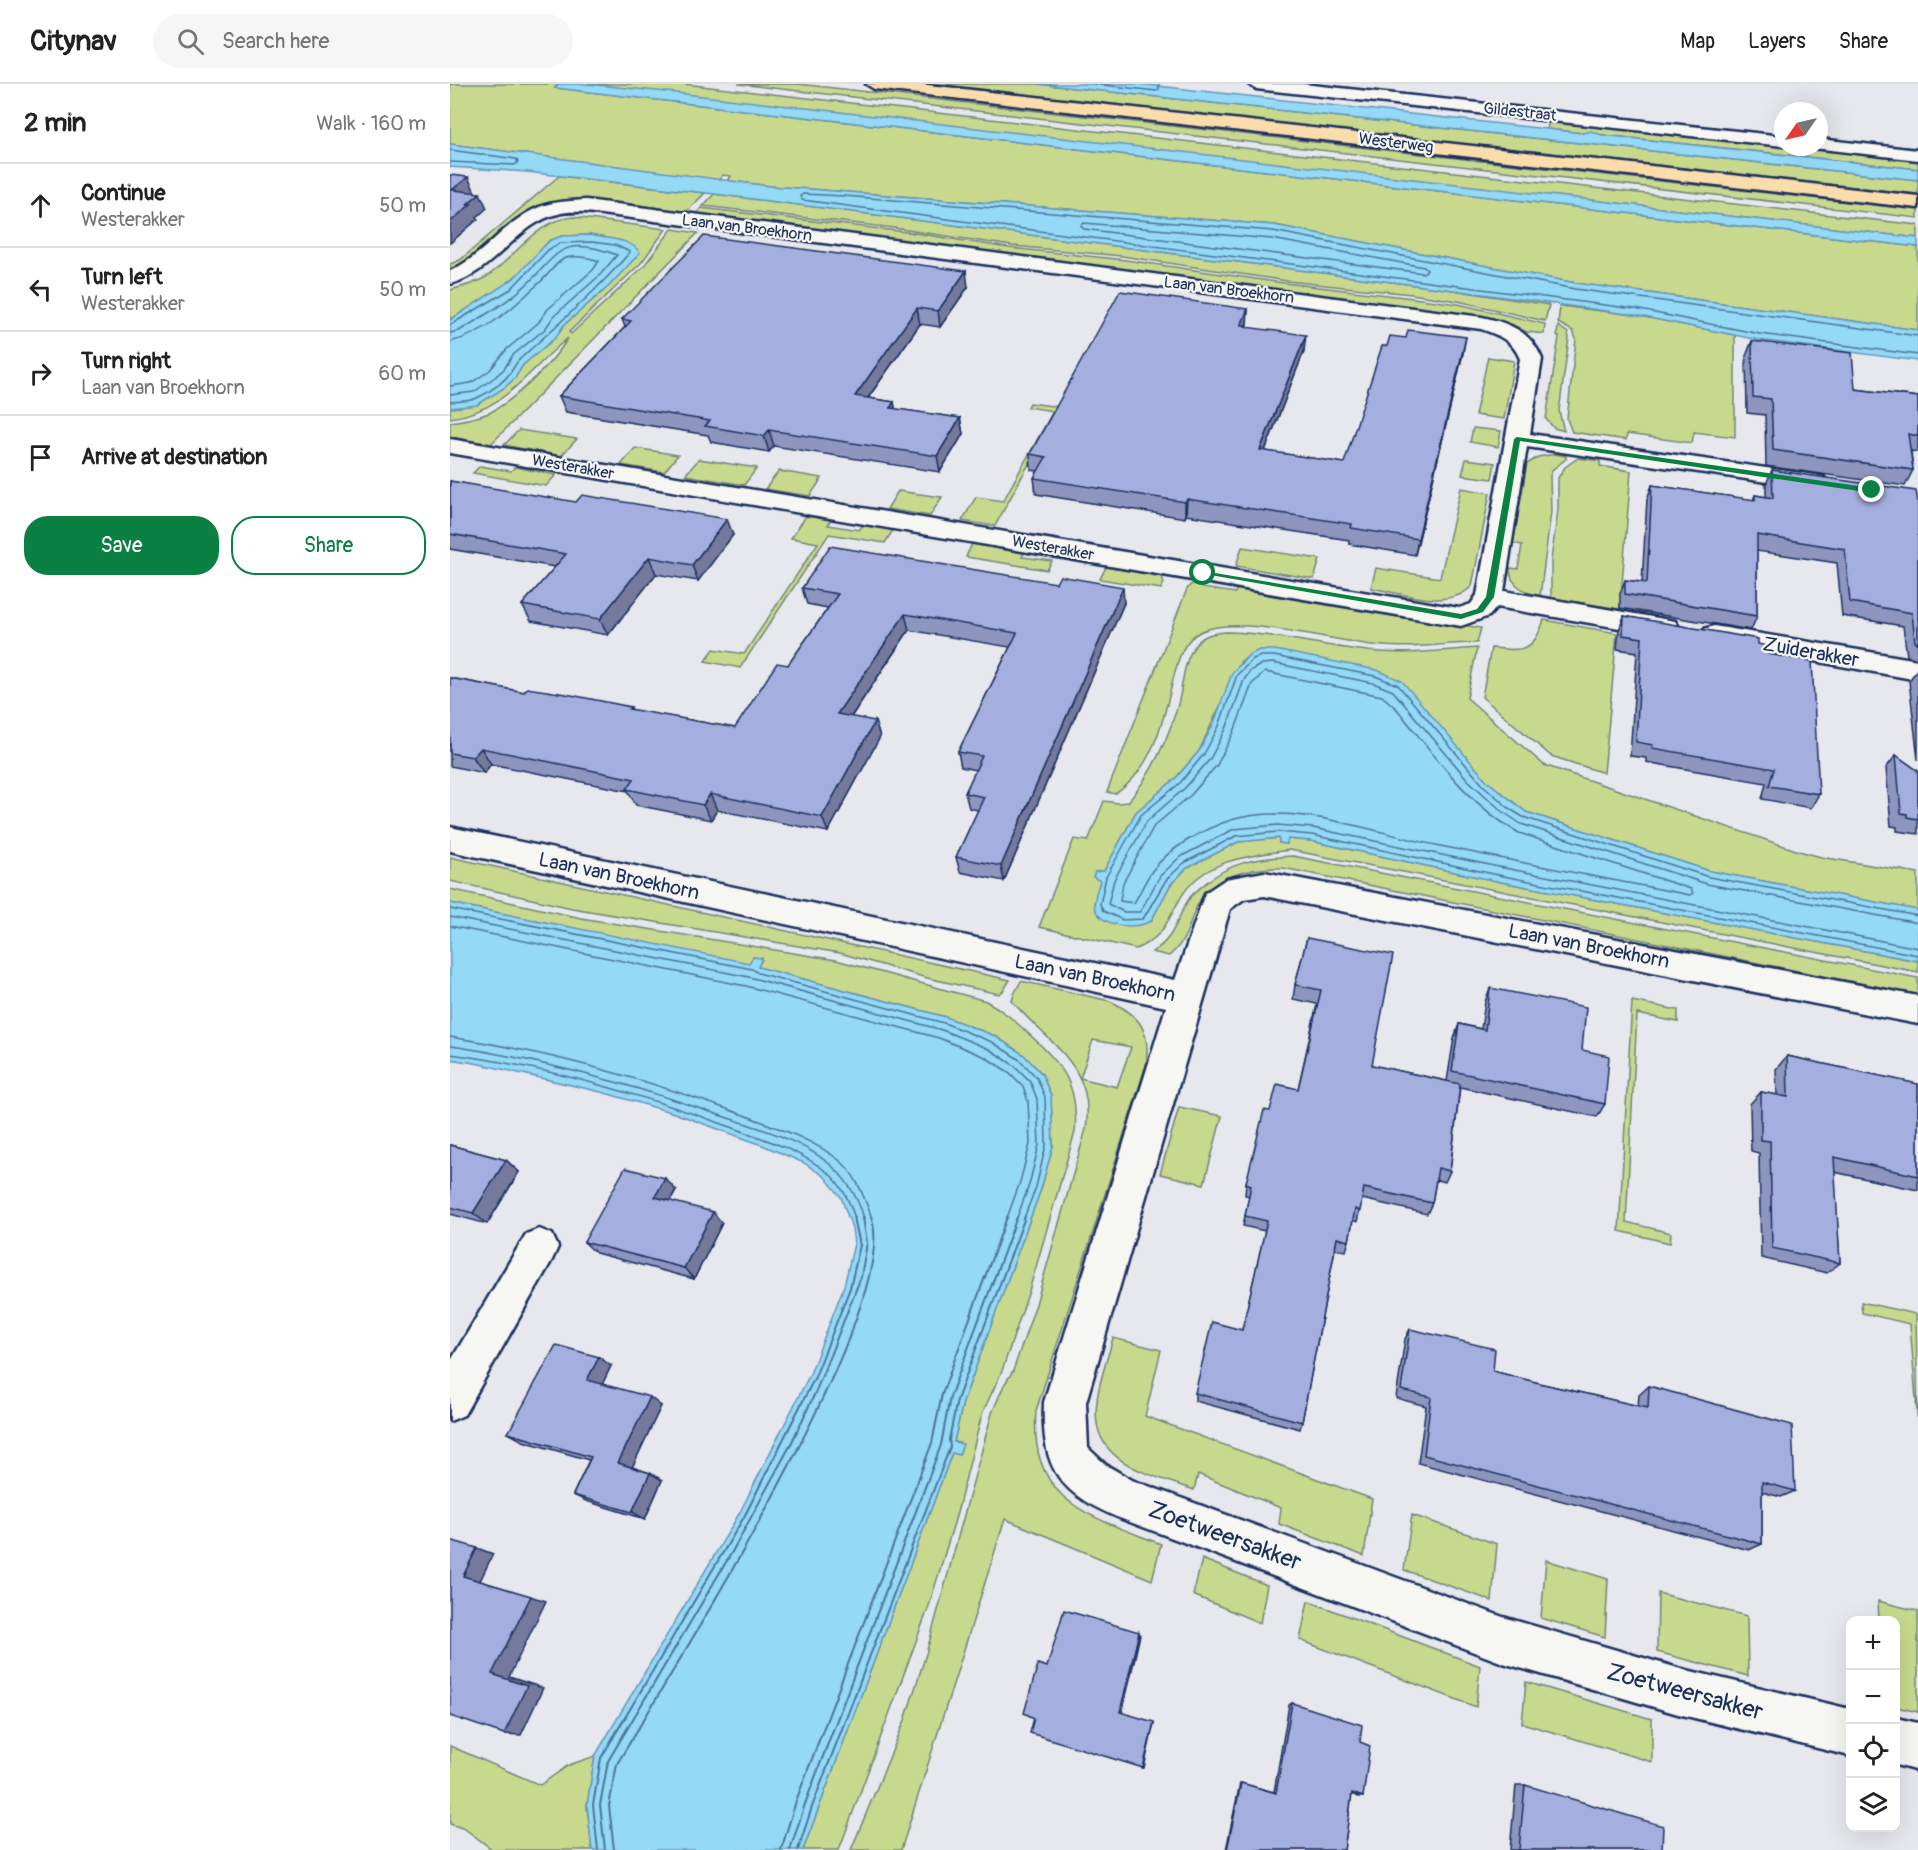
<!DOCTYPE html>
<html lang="en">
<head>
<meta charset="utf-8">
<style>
	:root { --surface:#fff; --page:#f6f6f6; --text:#222; --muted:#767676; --line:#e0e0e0; --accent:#0b8043 }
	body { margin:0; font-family:Pangolin,sans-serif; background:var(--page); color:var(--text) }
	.controls { position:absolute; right:18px; bottom:18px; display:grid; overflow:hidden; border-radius:12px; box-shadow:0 6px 24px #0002 }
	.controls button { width:54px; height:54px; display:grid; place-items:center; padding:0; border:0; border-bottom:2px solid var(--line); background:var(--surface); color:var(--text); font:30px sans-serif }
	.compass { position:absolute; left:1324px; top:18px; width:54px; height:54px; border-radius:50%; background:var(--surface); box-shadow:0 6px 24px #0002; rotate:236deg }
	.stop { position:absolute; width:18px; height:18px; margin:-14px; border:4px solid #0b8043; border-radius:50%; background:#fff }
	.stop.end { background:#0b8043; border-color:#fff; box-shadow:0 2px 6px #0008 }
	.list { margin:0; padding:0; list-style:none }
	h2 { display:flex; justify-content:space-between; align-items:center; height:78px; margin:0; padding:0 24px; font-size:26px }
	h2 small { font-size:20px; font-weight:400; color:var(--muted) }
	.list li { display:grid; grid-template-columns:39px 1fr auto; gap:18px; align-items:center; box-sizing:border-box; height:84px; padding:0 24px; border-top:2px solid var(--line) }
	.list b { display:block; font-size:22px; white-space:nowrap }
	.list p { margin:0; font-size:20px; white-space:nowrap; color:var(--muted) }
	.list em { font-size:20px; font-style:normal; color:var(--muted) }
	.actions { display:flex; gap:12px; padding:18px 24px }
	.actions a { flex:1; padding:14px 0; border:2px solid var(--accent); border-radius:24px; text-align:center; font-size:21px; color:var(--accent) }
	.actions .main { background:var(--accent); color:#fff }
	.icon { flex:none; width:33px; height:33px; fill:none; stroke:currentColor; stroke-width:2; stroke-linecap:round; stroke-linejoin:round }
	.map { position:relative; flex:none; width:1468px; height:1766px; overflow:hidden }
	header { display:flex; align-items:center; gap:36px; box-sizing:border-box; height:84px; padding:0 30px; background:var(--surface); border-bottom:2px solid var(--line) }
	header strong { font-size:28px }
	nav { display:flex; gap:33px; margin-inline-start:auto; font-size:21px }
	.search { width:420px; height:54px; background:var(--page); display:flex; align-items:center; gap:15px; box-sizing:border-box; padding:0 21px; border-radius:33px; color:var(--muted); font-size:22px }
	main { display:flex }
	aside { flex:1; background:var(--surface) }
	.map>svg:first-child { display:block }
</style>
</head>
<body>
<header>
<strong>Citynav</strong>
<div class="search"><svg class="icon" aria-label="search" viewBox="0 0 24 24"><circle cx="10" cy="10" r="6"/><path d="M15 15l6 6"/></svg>Search here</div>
<nav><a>Map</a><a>Layers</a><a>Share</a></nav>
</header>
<main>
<aside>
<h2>2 min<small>Walk · 160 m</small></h2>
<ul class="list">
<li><svg class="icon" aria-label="ahead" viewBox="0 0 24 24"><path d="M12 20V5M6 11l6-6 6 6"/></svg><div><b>Continue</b><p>Westerakker</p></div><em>50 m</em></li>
<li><svg class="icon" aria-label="left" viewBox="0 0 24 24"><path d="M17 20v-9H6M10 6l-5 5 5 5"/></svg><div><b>Turn left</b><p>Westerakker</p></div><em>50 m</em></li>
<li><svg class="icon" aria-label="right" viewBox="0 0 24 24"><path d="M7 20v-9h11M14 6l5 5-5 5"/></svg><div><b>Turn right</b><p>Laan van Broekhorn</p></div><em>60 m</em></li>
<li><svg class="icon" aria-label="arrive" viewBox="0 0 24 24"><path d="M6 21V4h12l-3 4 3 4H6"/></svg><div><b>Arrive at destination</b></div></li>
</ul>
<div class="actions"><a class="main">Save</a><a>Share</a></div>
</aside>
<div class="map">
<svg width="1468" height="1766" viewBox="0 0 1468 1766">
	<rect width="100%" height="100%" fill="#e6e8ee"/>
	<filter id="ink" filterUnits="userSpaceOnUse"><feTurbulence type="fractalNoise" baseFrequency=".0167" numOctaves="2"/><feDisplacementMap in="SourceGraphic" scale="12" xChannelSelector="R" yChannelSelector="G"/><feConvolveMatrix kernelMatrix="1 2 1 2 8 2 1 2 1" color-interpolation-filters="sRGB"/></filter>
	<g filter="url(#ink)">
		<g fill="#c8d98e" stroke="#728476" stroke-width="1.5" fill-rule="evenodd">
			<path d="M0 0H108L105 4 1468 163V246L1126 199 824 141 320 102 278 97 281 92 273 91 269 96 0 60Z"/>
			<path d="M137 0H234L1468 141V154Z"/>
			<path d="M288 0H348L1468 126V134Z"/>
			<path d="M474 0H588L1468 96V110Z"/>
			<path d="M1099 37 1468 76V85L1097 45Z"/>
			<path d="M109 92 255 109 236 128C186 122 112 102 69 134 45 151 27 175 0 188V180L10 176Z"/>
			<path d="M264 110 996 205 1099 221 1095 237 1008 217 961 210 837 197 672 172 562 162 444 144 253 122Z"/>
			<path d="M251 124 465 149 559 164 676 176 826 198 963 214 1008 220 1095 240 1094 250 1077 248 1046 235 1015 230 246 130Z"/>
			<path d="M123 133 216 145 191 179 119 248 121 250 193 183 222 145 248 149 41 360 0 353V338C14 336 28 334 41 328 67 314 103 279 118 254 78 286 56 327 0 334V324L27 321 54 304 65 294 73 281 105 254 114 241 159 202 189 169 172 157 140 151 112 152 99 157 73 186 51 204 0 236V206C12 203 25 200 36 193 65 174 86 136 123 133Z"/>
			<path d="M1110 222 1184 231 1285 251V353L1244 348 1242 359 1177 350 1176 356 1122 348 1117 335 1126 255 1123 247 1108 239Z"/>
			<path d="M1108 242 1118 249 1119 254 1109 327 1114 347 1104 344 1096 335 1109 253 1107 252Z"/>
			<path d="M1038 273 1064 277 1054 335 1025 331Z"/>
			<path d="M580 319 610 323 545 442 512 437 526 413 553 417 603 327 578 323Z"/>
			<path d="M1023 344 1051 347 1048 363 1020 358Z"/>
			<path d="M69 346 127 355 111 372 54 361Z"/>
			<path d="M185 364 228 371 214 388 171 381Z"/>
			<path d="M1105 370 1116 372V375L1102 386 1100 392 1101 428 1090 512C1076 509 1059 501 1060 484L1068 485 1072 461 1063 459 1077 380 1088 373Z"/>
			<path d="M1128 374 1150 377V382L1181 387 1170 525 1101 514V476L1108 426V394L1115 383Z"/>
			<path d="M249 375 307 384 294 401 235 391Z"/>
			<path d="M1016 375 1045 379 1042 395 1012 391Z"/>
			<path d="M30 382 61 387 65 383 106 391 96 402 23 389Z"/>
			<path d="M329 387 372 394 360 412 315 405Z"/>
			<path d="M1011 404 1040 409 1022 502C998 527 951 509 921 504L926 484 990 494Z"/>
			<path d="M448 407 491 413H492L480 432 437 425Z"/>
			<path d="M356 432 380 436 378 441 409 446 413 441 443 446 435 459 379 450 290 584 255 577 264 565 294 570 368 459 341 454Z"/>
			<path d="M522 460 574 469 572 473 602 477 597 486 516 473Z"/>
			<path d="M792 463 870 475 864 495 786 482Z"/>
			<path d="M656 483 708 491 712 493 714 499 711 505 650 495Z"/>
			<path d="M747 498 753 499 752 504 785 509 787 504 1031 544 1027 559C992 559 958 566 923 561 881 556 789 531 752 547 731 556 727 580 722 600 713 639 701 687 665 710L657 708 737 505 740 501Z"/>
			<path d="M1094 536 1167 549 1154 689 1101 672 1032 613 1041 564C1074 567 1083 568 1094 536Z"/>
			<path d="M776 548C824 549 869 562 917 567 954 571 990 567 1027 564L1017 614 1094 681 1349 767 1371 773 1468 789V826L1260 787 1076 728 1037 697 1003 658 810 566 791 577 749 667 726 694 686 728 654 787 645 788 650 797 644 820C664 846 671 842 701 837L721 800 737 784 788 758 830 754 829 759 837 760V755L861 757 1051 798 1468 877V888L840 766C800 772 752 775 730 815 716 839 714 853 686 865L589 843 624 755 638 757 654 717 668 719 678 718C700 692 717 657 727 624 734 602 731 579 747 559 754 550 765 549 776 548Z"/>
			<path d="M843 772 1468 894V911L833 784C801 783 761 791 746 824 736 846 739 854 719 872L702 868C726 854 726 834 739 815 742 810 748 806 752 802 781 777 806 774 843 772Z"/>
			<path d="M0 773 560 896 553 907 549 910 477 894 390 869 122 824 0 797Z"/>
			<path d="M0 805 131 834 386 876 536 917C553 926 566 938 580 951 613 981 629 1001 625 1048L579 1207 552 1287 532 1330 507 1429 479 1522 389 1766H353L502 1369 512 1360 504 1358 513 1318 591 1105 603 1062 601 1012 592 990 574 971 545 952 496 933 308 883 312 875 303 873 300 880 0 819Z"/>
			<path d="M571 897 660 917C690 931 701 947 696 981L586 1327C579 1419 640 1432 711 1460L702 1496 555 1435 451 1766H401L455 1636 476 1570 542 1329 554 1301 563 1287 586 1220 636 1045C646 981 597 959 562 917L564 910ZM643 956 681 963 667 1003 630 994Z"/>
			<path d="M1182 917 1228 926V938L1187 930 1176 1138 1221 1149 1220 1159 1169 1147Z"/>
			<path d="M729 1023 772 1032 754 1100 710 1090Z"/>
			<path d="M1411 1218 1466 1230 1468 1341 1460 1240 1412 1229Z"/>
			<path d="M663 1254 711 1266 695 1332 922 1415 914 1472 829 1440 831 1424 748 1390 744 1406C697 1389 638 1379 647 1317 649 1296 658 1274 663 1254Z"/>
			<path d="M962 1431 1047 1460 1042 1517 954 1486Z"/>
			<path d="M752 1475 817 1501 810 1539 743 1511Z"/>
			<path d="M1096 1476 1158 1495 1155 1553 1091 1534Z"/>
			<path d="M1208 1509 1297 1532 1298 1592 1207 1568Z"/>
			<path d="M858 1517 1030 1582 1026 1623 850 1556Z"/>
			<path d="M1428 1517 1468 1527V1628L1446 1623V1536H1429Z"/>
			<path d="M1076 1598 1202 1635V1678L1072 1639Z"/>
			<path d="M0 1662 90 1701 119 1681 145 1672 137 1721 142 1766H43L15 1745 0 1740Z"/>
		</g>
		<g fill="#94d9f6" stroke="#6495b9" stroke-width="1.5">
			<path d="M108 0H137L227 9 1468 154V163L105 4Z"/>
			<path d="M588 0H689L1133 49 1141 47 1152 51 1468 85V96Z"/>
			<path d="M0 60 320 102 824 141 1126 199 1468 246V277L1309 256 1184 231 996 205 264 110 77 88 0 83Z"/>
			<path d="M140 151C155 155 182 154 190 169L159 202 114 241 105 254 73 281 65 294 54 304 27 321 0 324V236L63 195 99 157 112 152Z"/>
			<path d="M810 566H825L927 586 952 597 1037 697 1076 728 1260 787 1468 826V877L1051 798 861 757 838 755 837 760 829 759V754L788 758 737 784 721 800 701 837C686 846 652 843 645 825 642 817 648 805 650 797L643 793 645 788 654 787 686 728 726 694 749 667 764 639 782 589 800 570Z"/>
			<path d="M0 819 299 879 303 873 312 874 308 883 496 933 545 952 574 971 592 990 601 1012 603 1062 591 1105 513 1318 504 1358 513 1360 509 1371 502 1369 353 1766H142L137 1721 145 1672 289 1430 360 1290 394 1202 404 1160 402 1144 391 1113 375 1093 354 1079 312 1061 224 1029 155 1009 30 980 0 975Z"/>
		</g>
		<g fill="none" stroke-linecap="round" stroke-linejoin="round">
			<g stroke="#4b739b" stroke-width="1.5">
				<path d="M644 0 706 7 709 5V0"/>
				<path d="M0 66 66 75 68 78 65 81 0 78"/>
				<path d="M634 139 822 155 974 183 977 186 973 189 634 145 631 142Z"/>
				<path d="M0 241 61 205 98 166 110 159 142 158 165 161 180 168C147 207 108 240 71 274 66 278 64 284 60 289 53 299 38 309 27 314 20 318 8 317 0 318"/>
				<path d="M0 249 9 247C29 235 50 223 68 208 108 175 105 148 167 171L149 192 104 232 95 245 63 271 54 285 45 293 24 308 0 311"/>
				<path d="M1468 252 1125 205 823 147 394 112 353 110 350 112 352 116 1185 225 1310 250 1468 271"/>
				<path d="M0 258C35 250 64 223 89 199 97 193 104 181 112 176 122 170 139 174 149 177L143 186 98 225 88 239 57 265 40 286 21 299 0 302"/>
				<path d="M815 588 932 612 946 624C983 669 1017 720 1069 749L1241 805 1243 809 1240 811C1155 794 1071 779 986 761 921 748 847 717 781 736 753 745 719 764 702 787 695 797 690 809 684 819L670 817 673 799 704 742 741 711 767 681 784 648 802 600Z"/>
				<path d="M0 825 302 885 308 889 494 939 542 958 570 976 587 994 595 1013 596 1061 586 1103 574 1134"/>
				<path d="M1468 832 1259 793 1073 733 1060 725 1033 701 948 601 925 592 824 572H811L803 575 787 591 769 642 754 670 730 699 691 731 656 793 650 820 653 827 673 836 693 835 716 796 734 779 786 752 828 748 862 751 1053 792 1468 871"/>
				<path d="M0 833 299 893 492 946 539 965 565 982 580 997 587 1015 589 1061 579 1101 567 1134"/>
				<path d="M1468 839 1257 800 1071 740 1052 727 1018 696 943 607 923 599 823 579 812 580 800 587 794 596 776 645 760 675 735 704 697 737 664 796 658 820 674 828H690L710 792 730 773 784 745 828 741 863 744 1054 784 1468 864"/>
				<path d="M0 842 296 902 489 954 535 973 560 989 573 1002 578 1017 580 1060 570 1098 557 1134"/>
				<path d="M0 953C102 968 202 997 299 1033 330 1045 362 1055 389 1076 407 1090 414 1114 422 1134"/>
				<path d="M0 962C27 965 54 971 81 977 145 991 207 1009 269 1031 305 1043 347 1054 377 1078 396 1093 407 1111 414 1134"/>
				<path d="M0 970C94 982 189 1010 278 1042 312 1054 349 1066 377 1088 392 1100 399 1117 405 1134"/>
			</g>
			<g stroke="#4b739b" stroke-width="2">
				<path d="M148 1766 143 1721 151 1674 294 1433 365 1293 400 1204 410 1161 404 1133"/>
				<path d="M155 1766 150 1721 158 1677 282 1468 340 1362 366 1307 411 1193 417 1159 413 1133"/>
				<path d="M164 1766 159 1722 167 1680C220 1590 455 1220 421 1133"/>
				<path d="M331 1766 346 1717 482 1359 492 1310 557 1133"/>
				<path d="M340 1766 355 1720 491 1361 500 1313 567 1133"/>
				<path d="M348 1766 362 1723 500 1363 499 1356 507 1316 575 1133"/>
			</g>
			<defs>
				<g id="street">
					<path d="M798 0H853L1333 52V62L806 5Z"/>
					<path d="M1369 55 1468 66V76L1363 64 1369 63Z"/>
					<path d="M136 116 1032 233C1059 239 1081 247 1092 275L1080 350 1365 391 1374 393 1377 398 1374 403 1365 405 1077 363 1054 507 1225 537 1229 543 1225 549 1216 552 1047 523 1039 532 1011 542 0 369V355L1009 524 1021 520 1027 511 1070 275C1063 257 1049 251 1031 245L136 128C127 128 117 127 108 130 67 139 44 189 0 200V187C36 171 57 133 95 121 108 117 122 117 136 116Z"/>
					<path d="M1264 542 1468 576V596L1254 557 1251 551 1254 545Z"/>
					<path d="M0 743 725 896 755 809 776 795 814 788 1468 912V940L814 812 794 815 780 825 636 1318 638 1364 656 1381 682 1396 1053 1533 1228 1584 1400 1625V1672L1228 1630 1053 1579 672 1435C610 1410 591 1386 594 1318L716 923 0 767Z"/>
					<path d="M89 1145 102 1150 108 1163 102 1176 14 1331 0 1337V1278L76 1150Z"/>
					<path d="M1446 1634 1468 1639V1687L1446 1681Z"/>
				</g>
				<path id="primary" d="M416 0H469L1468 112V124L424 5Z"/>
			</defs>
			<use href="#street" stroke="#1b2f5e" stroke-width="5"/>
			<use href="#primary" stroke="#1b2f5e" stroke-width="5"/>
			<use href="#street" fill="#f6f6f2" fill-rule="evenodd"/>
			<use href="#primary" fill="#faddab" fill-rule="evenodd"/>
		</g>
		<g fill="#8e96c0" stroke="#1b2f5e" stroke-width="1.5">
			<path d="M518 203 490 243 470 240 418 314 444 318 445 325 510 334 513 350 490 388 324 362 319 368 261 358 258 351 116 328 109 312 175 243 172 235Z"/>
			<path d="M798 225 797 240 796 244 854 267 815 367 894 379 1013 269 965 471 899 460V456L736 431 735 434 586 410 584 394 588 387 581 386 580 370Z"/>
			<path d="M1302 257 1405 305 1468 313V368L1461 367 1463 386 1455 402 1316 382 1315 331 1297 329 1296 272Z"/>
			<path d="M1322 386 1468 419V575L1457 572 1453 542 1392 532 1387 479 1307 467V532L1301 546 1170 524V510L1175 496 1192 498 1197 415 1202 401 1303 416 1305 411 1316 413V400Z"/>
			<path d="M0 397 283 451 248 497 206 490 158 551 81 537 72 521 105 483 0 465Z"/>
			<path d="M352 504 674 519 554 797 510 788 506 773 528 726 519 724 515 709 526 686 511 683 508 668 560 563 459 546 401 633 430 653 378 748 267 726 261 736 186 721 178 707 41 680 34 689 0 682V594L74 608 181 623 182 626 285 644 338 581 378 524 357 520Z"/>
			<path d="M1174 532 1308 560 1318 570 1369 710 1361 724 1312 715 1316 699 1196 678V674L1180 672 1187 568 1167 565 1169 546Z"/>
			<path d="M1468 584V676L1459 597Z"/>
			<path d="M1446 671 1468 687V750L1447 747V743L1441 742 1436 684Z"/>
			<path d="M857 854 922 981 997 997 1004 954 1009 940 1031 945 1035 918 1040 904 1132 966 1155 1020 1147 1033 1010 1003 1000 1087 995 1098 986 1096 982 1119 977 1130 912 1115 907 1138 903 1136 899 1157 896 1167 885 1165 852 1338 850 1345 745 1317V1309L792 1246 815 1147 793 1142 799 1112 795 1111 796 1099 820 1027 848 1005 867 920 843 915 845 901Z"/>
			<path d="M1337 972 1468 1000V1106L1384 1088 1390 1179 1377 1189 1311 1174 1309 1069 1301 1067 1300 1020 1311 1008 1327 1011 1326 985Z"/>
			<path d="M0 1061 56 1076 69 1088 37 1140 0 1130Z"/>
			<path d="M226 1106 220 1117 272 1139 244 1195 146 1169 134 1158Z"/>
			<path d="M960 1245 1043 1287 1093 1300 1188 1322 1189 1311 1199 1302 1345 1407 1331 1413 1312 1408V1460L1299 1466 968 1379 976 1322 946 1314 955 1255Z"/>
			<path d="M161 1282 152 1300 211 1322 182 1383 200 1389 212 1396 195 1435 136 1417 123 1411 139 1376 73 1357 58 1349Z"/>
			<path d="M842 1619 910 1658 913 1713H908L902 1710 894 1766H776L790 1699 824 1708 839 1621Z"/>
			<path d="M1066 1701H1075L1212 1766H1060Z"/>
		</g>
		<g fill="#747a9c" stroke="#1b2f5e" stroke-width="1.5">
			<path d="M18 93 25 108 9 121 2 106Z"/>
			<path d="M30 109 37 124 27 133 28 135 0 159V138L17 120Z"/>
			<path d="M516 187 518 203 490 243 488 227Z"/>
			<path d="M467 224 470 240 408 328 405 312Z"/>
			<path d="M798 225 797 240 796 244 791 241Z"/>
			<path d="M856 251 854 267 809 382 810 366Z"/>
			<path d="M1016 253 1013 269 965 471 968 455Z"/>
			<path d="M444 318 447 334 440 324Z"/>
			<path d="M510 334 513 350 490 388 487 372Z"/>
			<path d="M319 346 324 362 319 368 314 352Z"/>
			<path d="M737 415 736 431 735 434V418Z"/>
			<path d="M277 435 283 451 248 497 242 481Z"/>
			<path d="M199 473 206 490 158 551 150 535Z"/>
			<path d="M673 503 674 519 554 797 551 782Z"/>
			<path d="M455 530 459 546 392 646 387 630Z"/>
			<path d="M425 637 430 653 378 748 372 733Z"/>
			<path d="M31 664 41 680 34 689 23 673Z"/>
			<path d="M260 710 267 726 261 736 253 721Z"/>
			<path d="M56 1076 69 1088 37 1140 23 1129Z"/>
			<path d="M215 1094 226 1106 215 1125 205 1113Z"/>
			<path d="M263 1128 272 1139 244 1195 234 1184Z"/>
			<path d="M149 1273 161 1282 150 1305 137 1296Z"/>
			<path d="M200 1313 211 1322 181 1386 168 1379Z"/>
			<path d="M200 1389 212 1396 195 1435 182 1428Z"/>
			<path d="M27 1464 43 1470 30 1497 96 1517 59 1593 93 1604 71 1651 54 1650 42 1590 13 1492Z"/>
			<path d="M689 1548 690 1551 672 1630 670 1628Z"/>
			<path d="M704 1638V1639L694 1684H693Z"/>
		</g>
		<g fill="#a5afdf" stroke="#1b2f5e" stroke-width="1.5">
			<path d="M0 91 18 93 2 106 30 109 17 120H21L0 138Z"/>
			<path d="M254 152 516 187 488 227 467 224 405 312 444 318 440 324 510 334 487 372 319 346 314 352 255 342 260 337 109 312 181 237 172 235Z"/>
			<path d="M670 207 798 225 791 241H796L795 243 856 251 810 366 894 379 932 262H937L940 252 956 254 958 246 1016 253 968 455 901 444 902 440 737 415 735 418 584 394 596 373 580 370Z"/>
			<path d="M1302 257 1402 269 1405 305 1468 313V352L1458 350 1463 386 1323 366 1321 315 1303 313Z"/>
			<path d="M1322 386 1466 407 1468 419V559L1465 558 1462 529 1400 518 1395 465 1307 451V532L1175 510V496L1197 499 1202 401 1305 416V411L1323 414Z"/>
			<path d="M0 397 126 418 132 411 277 435 242 481 199 473 150 535 72 521 116 470 0 450Z"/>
			<path d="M380 462 606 499 610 492 673 503 551 782 506 773 534 713 515 709 532 672 508 668 567 549 455 530 387 630 425 637 372 733 260 710 253 721 177 705 184 695 31 664 23 673 0 669V594L74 608 77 604 116 610 181 623 179 625 285 644 327 579 338 581 388 510 352 504Z"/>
			<path d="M1174 532 1308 555V560L1318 562V570L1362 577 1369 710 1319 702 1324 685 1202 664 1203 661 1186 658 1192 554 1173 551Z"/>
			<path d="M1446 671 1468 687V735L1457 733V730L1451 729Z"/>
			<path d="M857 854 943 871 922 981 1010 1000 1000 1087 988 1084 982 1119 914 1104 910 1127 905 1125 899 1157 887 1154 852 1338 745 1309 762 1238 792 1246 817 1137 795 1132 801 1101 796 1099 814 1026 820 1027 827 1000 848 1005 871 906 845 901Z"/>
			<path d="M1040 904 1136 923 1132 966 1159 972 1155 1020 1002 987 1009 940 1035 946Z"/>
			<path d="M1337 972 1468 1000V1092L1384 1073 1390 1179 1322 1164 1320 1057 1311 1056V1008L1338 1013Z"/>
			<path d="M0 1061 56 1076 23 1129 0 1123Z"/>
			<path d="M175 1084 215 1094 205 1113 263 1128 234 1184 134 1158Z"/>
			<path d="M960 1245 1045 1265 1043 1287 1093 1300 1198 1324 1199 1302 1342 1341 1345 1407 1312 1398V1460L974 1371 981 1313 951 1306Z"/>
			<path d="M106 1261 149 1273 137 1296 200 1313 168 1379 200 1389 182 1428 123 1411 141 1373 58 1349Z"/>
			<path d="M0 1456 27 1464 13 1492 81 1512 42 1590 77 1602 54 1650 0 1632Z"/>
			<path d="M614 1526 689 1548 670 1628 704 1638 693 1684 580 1649 584 1634 574 1629 588 1580 597 1583Z"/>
			<path d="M842 1619 912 1641 910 1658 920 1662 913 1713 902 1709 894 1766H777L791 1699 826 1709Z"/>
			<path d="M1075 1701 1213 1742 1212 1766H1069Z"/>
		</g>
	</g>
	<path fill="#0b8043" d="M1067 353 1422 404 1425 406 1422 409 1070 357 1044 513 1033 528 1011 535 749 489 753 487 1011 530 1027 525 1036 513 1064 355Z"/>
	<g text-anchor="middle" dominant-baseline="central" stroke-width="4.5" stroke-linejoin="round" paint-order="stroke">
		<g font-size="16" fill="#1b2f5e" stroke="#f6f6f2">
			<text transform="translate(1070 28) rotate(6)">Gildestraat</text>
			<text transform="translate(946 59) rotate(7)">Westerweg</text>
			<text transform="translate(297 144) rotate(7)">Laan van Broekhorn</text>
			<text transform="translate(779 206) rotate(7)">Laan van Broekhorn</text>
			<text transform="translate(123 383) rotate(10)">Westerakker</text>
			<text transform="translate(603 464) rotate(10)">Westerakker</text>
		</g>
		<g font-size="20" fill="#1b2f5e" stroke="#f6f6f2">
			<text transform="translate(1361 568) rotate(10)">Zuiderakker</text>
			<text transform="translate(169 792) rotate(12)">Laan van Broekhorn</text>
			<text transform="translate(1139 862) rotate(11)">Laan van Broekhorn</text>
			<text transform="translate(645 894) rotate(12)">Laan van Broekhorn</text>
		</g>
		<g font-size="24" fill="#1b2f5e" stroke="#f6f6f2">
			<text transform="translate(775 1452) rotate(20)">Zoetweersakker</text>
			<text transform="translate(1235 1608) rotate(15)">Zoetweersakker</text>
		</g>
	</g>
</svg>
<div class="controls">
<button>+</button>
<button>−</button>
<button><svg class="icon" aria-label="locate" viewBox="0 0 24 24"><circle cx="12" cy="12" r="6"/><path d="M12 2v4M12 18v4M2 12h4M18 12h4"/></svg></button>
<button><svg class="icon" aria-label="layers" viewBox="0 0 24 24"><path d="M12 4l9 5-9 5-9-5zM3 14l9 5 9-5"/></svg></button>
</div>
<svg class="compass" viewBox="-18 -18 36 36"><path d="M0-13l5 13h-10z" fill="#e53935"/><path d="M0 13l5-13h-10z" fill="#767676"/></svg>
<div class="stop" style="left:753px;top:489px"></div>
<div class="stop end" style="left:1422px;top:406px"></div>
</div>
</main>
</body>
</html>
